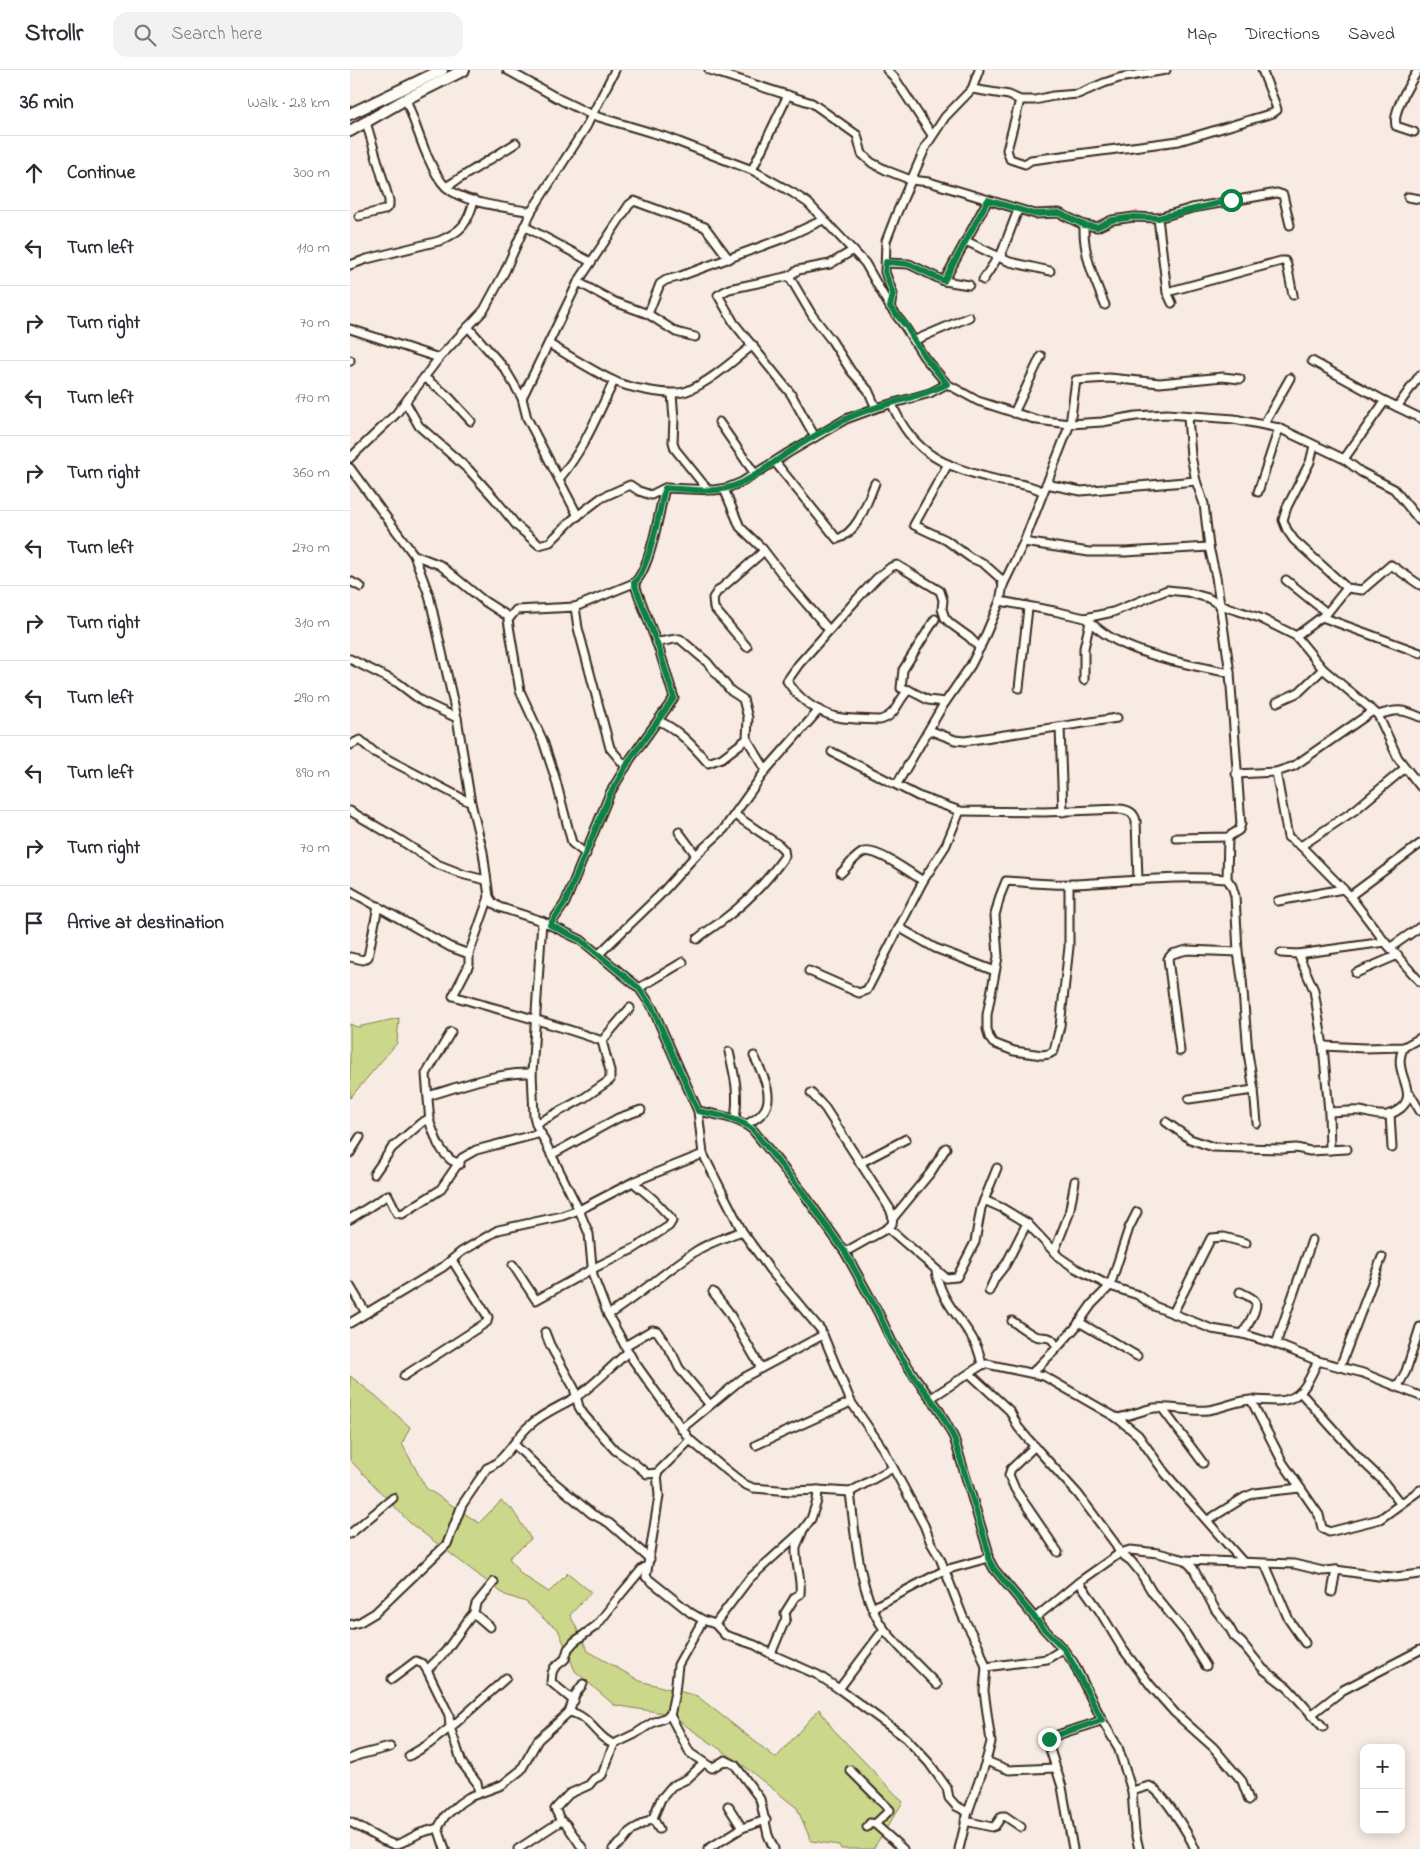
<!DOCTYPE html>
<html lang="en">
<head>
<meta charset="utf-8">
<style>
	:root { --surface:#fff; --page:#f2f2f3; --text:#2b2b33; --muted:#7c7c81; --line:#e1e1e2 }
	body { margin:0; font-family:"Indie Flower",sans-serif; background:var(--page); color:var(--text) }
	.controls { position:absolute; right:15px; bottom:15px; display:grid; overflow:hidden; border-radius:10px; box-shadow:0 2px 12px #0003 }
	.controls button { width:45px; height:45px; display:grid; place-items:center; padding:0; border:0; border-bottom:1px solid var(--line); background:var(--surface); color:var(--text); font:25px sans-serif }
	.stop { position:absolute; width:15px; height:15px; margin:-11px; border:4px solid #0b8043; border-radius:50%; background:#fff }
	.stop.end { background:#0b8043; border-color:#fff; box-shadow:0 1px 5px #0008 }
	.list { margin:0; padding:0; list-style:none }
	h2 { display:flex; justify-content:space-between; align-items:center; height:65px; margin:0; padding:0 20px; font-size:21px }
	h2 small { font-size:16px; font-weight:400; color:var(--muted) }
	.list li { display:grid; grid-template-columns:32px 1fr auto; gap:15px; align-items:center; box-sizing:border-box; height:75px; padding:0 20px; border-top:1px solid var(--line) }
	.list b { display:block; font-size:19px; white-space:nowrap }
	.list em { font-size:16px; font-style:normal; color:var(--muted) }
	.icon { flex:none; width:28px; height:28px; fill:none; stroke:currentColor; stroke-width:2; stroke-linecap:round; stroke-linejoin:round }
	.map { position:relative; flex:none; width:1070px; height:1779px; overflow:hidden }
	header { display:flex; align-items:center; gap:30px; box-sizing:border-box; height:70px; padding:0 25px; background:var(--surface); border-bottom:1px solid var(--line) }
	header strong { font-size:24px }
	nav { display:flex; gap:28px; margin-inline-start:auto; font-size:18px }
	.search { width:350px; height:45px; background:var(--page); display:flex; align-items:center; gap:12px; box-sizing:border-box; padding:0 18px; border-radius:15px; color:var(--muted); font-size:19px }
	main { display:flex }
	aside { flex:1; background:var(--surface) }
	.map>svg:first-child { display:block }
</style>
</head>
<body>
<header>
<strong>Strollr</strong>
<div class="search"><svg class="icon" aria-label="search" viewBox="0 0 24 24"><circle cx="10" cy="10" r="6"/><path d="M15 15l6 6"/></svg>Search here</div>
<nav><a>Map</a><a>Directions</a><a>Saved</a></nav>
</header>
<main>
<aside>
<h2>36 min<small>Walk · 2.8 km</small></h2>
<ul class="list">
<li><svg class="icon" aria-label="ahead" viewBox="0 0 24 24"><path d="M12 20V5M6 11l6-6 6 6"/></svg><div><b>Continue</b></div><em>300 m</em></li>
<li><svg class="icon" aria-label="left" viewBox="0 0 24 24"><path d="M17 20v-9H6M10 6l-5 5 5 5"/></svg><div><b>Turn left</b></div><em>110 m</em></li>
<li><svg class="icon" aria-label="right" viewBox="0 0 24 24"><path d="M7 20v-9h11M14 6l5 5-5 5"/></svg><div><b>Turn right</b></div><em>70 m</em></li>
<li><svg class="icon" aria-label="left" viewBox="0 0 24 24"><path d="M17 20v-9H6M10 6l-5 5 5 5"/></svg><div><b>Turn left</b></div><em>170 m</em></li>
<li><svg class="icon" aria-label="right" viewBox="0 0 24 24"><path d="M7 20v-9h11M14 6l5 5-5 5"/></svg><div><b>Turn right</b></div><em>360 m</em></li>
<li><svg class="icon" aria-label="left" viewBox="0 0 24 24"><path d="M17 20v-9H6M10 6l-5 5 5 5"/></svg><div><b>Turn left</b></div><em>270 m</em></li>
<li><svg class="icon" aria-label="right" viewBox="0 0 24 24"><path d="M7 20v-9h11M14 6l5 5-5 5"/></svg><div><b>Turn right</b></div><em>310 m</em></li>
<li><svg class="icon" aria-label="left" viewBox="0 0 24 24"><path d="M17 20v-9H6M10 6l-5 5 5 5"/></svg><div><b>Turn left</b></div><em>290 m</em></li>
<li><svg class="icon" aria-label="left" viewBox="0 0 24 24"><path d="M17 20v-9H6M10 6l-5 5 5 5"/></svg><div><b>Turn left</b></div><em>890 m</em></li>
<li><svg class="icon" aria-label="right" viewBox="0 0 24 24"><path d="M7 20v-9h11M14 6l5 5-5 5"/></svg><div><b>Turn right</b></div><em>70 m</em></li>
<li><svg class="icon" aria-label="arrive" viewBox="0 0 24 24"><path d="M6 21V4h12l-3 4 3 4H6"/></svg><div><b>Arrive at destination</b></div></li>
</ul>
</aside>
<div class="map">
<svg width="1070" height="1779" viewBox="0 0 1070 1779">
	<rect width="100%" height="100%" fill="#f7ebe3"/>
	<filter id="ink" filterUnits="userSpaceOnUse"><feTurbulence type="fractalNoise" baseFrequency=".02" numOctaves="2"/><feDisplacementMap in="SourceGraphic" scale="10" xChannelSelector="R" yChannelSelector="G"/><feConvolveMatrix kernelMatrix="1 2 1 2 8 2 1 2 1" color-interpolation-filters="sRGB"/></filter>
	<g filter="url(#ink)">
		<g fill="#cbd78a" stroke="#838054">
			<path d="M49 948 47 973 0 1028V954L7 957Z"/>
			<path d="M0 1306 26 1326 60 1357 52 1374 76 1418 129 1453 151 1431 162 1439 181 1469 159 1488 171 1504 199 1522 218 1503 241 1522 220 1545 238 1581 290 1611 347 1626 426 1688 469 1639 483 1659 553 1732 523 1779H491L489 1775 461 1771 447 1738 390 1693 319 1644 264 1635 225 1601 208 1559 196 1551 176 1532 155 1525 60 1453 0 1390Z"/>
		</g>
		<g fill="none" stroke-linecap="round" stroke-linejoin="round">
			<defs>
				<g id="street">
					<path d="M157 0 211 30 242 45 316 67 365 86 402 100 443 123 458 133 515 193 540 237"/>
					<path d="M359 0 462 33 507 65 512 84 522 93 538 101 561 110 579 112 685 144 709 143 734 155 747 157 762 150 784 147 808 148 842 138 927 123 933 125 940 155"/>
					<path d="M537 0 544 7 582 65"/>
					<path d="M629 0 622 19 595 47 576 76 546 145 536 171 535 202 543 224 540 237 555 257 574 287 597 314 628 331 687 350 720 354 752 352 786 346 817 344 884 349 929 358 994 389 1011 402 1044 419 1070 451"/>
					<path d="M622 19 659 25 670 30H685L703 26 728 24 754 13 769 8 816 0"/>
					<path d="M56 29C65 52 79 101 96 117 114 134 157 137 181 142"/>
					<path d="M670 30 657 80 660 89 675 94 681 90 829 71 923 43 927 40 926 36 912 0"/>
					<path d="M1064 62 1046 56C1042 41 1060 13 1068 0"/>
					<path d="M402 100 438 25"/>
					<path d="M96 117 166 73"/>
					<path d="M1058 127 1070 129"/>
					<path d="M668 140 652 182 653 189 660 192 700 201"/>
					<path d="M9 146 34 140 39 136V130L16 52"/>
					<path d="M808 148 817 222 822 233"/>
					<path d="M734 155C733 184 744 209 755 235"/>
					<path d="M174 156 241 192"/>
					<path d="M616 171 653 189"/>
					<path d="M536 193 559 194 594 211 619 215"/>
					<path d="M0 195 17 189 89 171C111 162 118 154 124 130"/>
					<path d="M439 206 462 245 482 271 501 301 518 320 526 338"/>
					<path d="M633 210 650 184"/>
					<path d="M594 211 638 130"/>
					<path d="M228 212 265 232 298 244 326 262 345 267"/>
					<path d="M817 222 931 191H935L937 195 943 225"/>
					<path d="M298 244 310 214 316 210 328 207 434 168 473 150"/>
					<path d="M118 257 155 299 172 328 177 348 228 446"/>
					<path d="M0 259 89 288"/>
					<path d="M563 271 619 247"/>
					<path d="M199 274C220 286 241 300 262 310 277 318 322 327 337 321 360 312 384 290 403 275"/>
					<path d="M0 291V290"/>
					<path d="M962 291 1035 331 1070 348"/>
					<path d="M75 308 98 326 121 351"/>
					<path d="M322 324 324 349 323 372 325 379 358 420"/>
					<path d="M172 328 228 212 279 135 284 131 355 157 379 189"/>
					<path d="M56 333 69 356 119 400 145 429 167 456 189 475 200 472 222 450 251 428 280 415 289 421 301 425 315 418 364 420 377 418 392 412 438 383 496 349 526 338 580 323 597 314"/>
					<path d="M542 334C563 385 597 398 648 410 663 413 678 414 692 421"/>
					<path d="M1047 337 1070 305"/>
					<path d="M664 343 691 286"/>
					<path d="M369 352 405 404"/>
					<path d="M914 354 940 308"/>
					<path d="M465 367 441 324 384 253 368 225 379 219 422 210 439 206 448 200 480 194 502 181"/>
					<path d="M964 376 960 392 937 437 933 450 937 460 944 470 997 518 1012 520 1041 495 1070 515"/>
					<path d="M0 388 46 344 89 288 134 240 155 201 181 142 236 57 265 0"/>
					<path d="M994 389 1035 331"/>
					<path d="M425 392 487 469C508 463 517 432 525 413"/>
					<path d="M598 394 564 455 596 470 621 488 633 493 651 509 653 515"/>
					<path d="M0 398 64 485 79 525 107 648 121 733 133 782 139 827 143 833 149 837 192 851 231 870 289 918 302 937 348 1041C367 1045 388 1047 403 1060L454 1124 495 1182 528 1242 542 1272 565 1307 588 1338 604 1368 638 1480V1488L644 1499 695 1560 713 1579 723 1592 752 1650 768 1677 782 1721 785 1762 789 1779"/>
					<path d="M209 409C234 379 247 346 264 311"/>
					<path d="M696 414 731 421 846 411"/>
					<path d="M374 419 390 457 412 478 442 517 479 560"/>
					<path d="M908 422 929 358"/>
					<path d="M674 472 739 482H775L859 477"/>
					<path d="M64 485 90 495 134 531 159 547"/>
					<path d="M936 510 977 543"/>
					<path d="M0 511 11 517"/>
					<path d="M650 531 704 541 735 548 763 542 817 520 837 522 858 528 870 535 910 548 946 566 973 599 1028 645 1048 688 1070 716"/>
					<path d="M225 537 284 513C301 498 309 441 315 418"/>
					<path d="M972 547 1070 583"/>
					<path d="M735 548C743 555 751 562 760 567 791 586 844 596 880 603"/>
					<path d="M946 566 977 543 997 518"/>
					<path d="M306 572C315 572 324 568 330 569L357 592 381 621 393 629 398 648 397 669 416 700"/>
					<path d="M397 577 364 538 363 528 367 522 414 481"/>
					<path d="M0 589 48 613 73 632 107 648"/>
					<path d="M734 610V578L740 552"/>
					<path d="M669 618 678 538"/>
					<path d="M559 620 551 618 553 600 585 549"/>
					<path d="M595 632 578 630 559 620C547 630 547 646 530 650 516 649 496 650 483 646 463 640 449 629 437 611L449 594 508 528 527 508 541 497 547 495 590 521 593 530 592 539 595 548 601 554 619 567 630 578"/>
					<path d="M927 632 949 622 973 599"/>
					<path d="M1028 645C1047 639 1052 639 1070 647"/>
					<path d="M309 651C328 659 344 677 358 693L372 688 397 669"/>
					<path d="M710 657 713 742"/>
					<path d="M579 660 605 670 615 671 767 648"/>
					<path d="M0 675 10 670 24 682 121 733"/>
					<path d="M482 682 568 726 610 741 694 742 770 739C778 740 784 742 786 751L788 810"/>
					<path d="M926 702 938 767 951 776 1000 826 1035 872 1070 912"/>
					<path d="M886 704 926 702 944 696 1023 641"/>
					<path d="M547 714 592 637 621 595 633 571 650 531 653 515 674 472 720 354 726 310 759 308 810 313 873 307 890 309"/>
					<path d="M0 741 50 770 87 794 115 805 136 810"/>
					<path d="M329 762 346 785"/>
					<path d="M826 768 878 767 889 760 891 754 880 603 866 507 859 477 854 434 846 411 841 386 838 347"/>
					<path d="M951 776 1005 740 1055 698"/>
					<path d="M236 784 222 773 205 707 193 671 170 621 158 550 166 540 225 537 228 558 260 678 276 697"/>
					<path d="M491 803C498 797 505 785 514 782 527 778 562 804 573 811"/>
					<path d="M877 809 878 767"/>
					<path d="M719 815V877L710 956 704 981 699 984 692 985 664 981 643 973 639 967 637 959V945L648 887 645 845 650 826 656 811C677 812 699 815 721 814 773 812 825 805 877 809L882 816 885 826 888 882 892 909 898 983 904 1020 907 1053"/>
					<path d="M0 821 100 877 119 884"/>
					<path d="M1000 826 1070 774"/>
					<path d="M139 827 119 884V895L103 926C153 941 203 953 252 971"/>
					<path d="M928 831 993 819"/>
					<path d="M192 851 182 1003 184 1046 186 1054 229 1140 239 1164 243 1206 258 1245 283 1290 340 1370 370 1395 394 1414 403 1418 441 1421 468 1420 500 1422 543 1398"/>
					<path d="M200 855 215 833 260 723 281 688 324 628 309 579 284 513"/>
					<path d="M550 858 585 878 645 901"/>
					<path d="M347 869C355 862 364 857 373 850 397 832 418 810 435 786L434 780 429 775 385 745"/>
					<path d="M1041 877 1070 857"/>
					<path d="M931 883 948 884 1035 872"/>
					<path d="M249 884 309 826 346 785 374 759 416 700 469 640"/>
					<path d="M948 884 964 920 973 976 979 1042 980 1080"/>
					<path d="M0 887 13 890 18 887 28 836"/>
					<path d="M459 901 509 923 517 920 573 811 596 775 610 741"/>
					<path d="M1006 903 1048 885"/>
					<path d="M289 918 333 892"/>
					<path d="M101 962 76 1004 80 1053 88 1074 94 1083 101 1090 110 1094"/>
					<path d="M973 976 1014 978 1054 977 1070 968"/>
					<path d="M830 981 818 889 822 884 837 880 888 882"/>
					<path d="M379 982C385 1007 389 1023 385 1049"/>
					<path d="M461 1023 475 1038 540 1139 543 1148"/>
					<path d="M1060 1024 1070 1041"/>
					<path d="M78 1026C112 1016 146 1002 182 1003"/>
					<path d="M839 1029 904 1020"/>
					<path d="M348 1041 353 1084 392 1161 420 1200 471 1260 501 1332 533 1379 574 1455 581 1473 590 1488 613 1547 628 1575 636 1597 634 1621 641 1672 636 1691 618 1742 609 1779"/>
					<path d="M979 1042C989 1042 1001 1040 1010 1041 1021 1043 1025 1046 1037 1045 1042 1044 1047 1041 1051 1038 1070 1022 1040 1001 1054 977"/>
					<path d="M1040 1044 1042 1078"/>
					<path d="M816 1052 840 1069 863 1077 932 1079 946 1078 960 1081 997 1079"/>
					<path d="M186 1054 234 1028 260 1010V1001L252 971 280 938"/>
					<path d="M397 1054C402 1051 410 1047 413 1042 426 1027 411 1001 404 986"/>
					<path d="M0 1083 10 1067"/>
					<path d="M201 1085 268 1048 291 1040"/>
					<path d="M510 1093 556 1069"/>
					<path d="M24 1104 42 1078 71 1053 80 1048"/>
					<path d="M634 1130 652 1138 677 1153 709 1187 725 1198 760 1216 788 1225 804 1236 862 1259 893 1264 926 1274 968 1291 1013 1303 1070 1326"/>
					<path d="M0 1149 38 1125 47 1143 52 1144 90 1120 112 1088 126 1080 191 1063"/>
					<path d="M538 1158 596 1208 607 1207 625 1172 631 1138 647 1098"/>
					<path d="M495 1182 538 1158 542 1154 543 1148 581 1102 596 1078"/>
					<path d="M704 1182 719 1144 725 1111"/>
					<path d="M163 1195 186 1230 242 1199 285 1178 319 1156 322 1151 321 1148 303 1129 283 1112"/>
					<path d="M586 1201C590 1228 607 1244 621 1266 627 1275 630 1284 632 1295"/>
					<path d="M0 1216 16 1243"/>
					<path d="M639 1221 645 1208 656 1194 677 1153"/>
					<path d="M363 1222 378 1241 411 1298"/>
					<path d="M890 1222C894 1224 901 1227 904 1230 911 1236 896 1257 893 1264"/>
					<path d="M823 1243 861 1168 874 1167 896 1173"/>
					<path d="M258 1245C289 1225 316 1201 346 1181 360 1172 377 1167 392 1161"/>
					<path d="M662 1251C669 1256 676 1261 683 1265 694 1271 700 1261 707 1278"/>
					<path d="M729 1252 787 1286"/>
					<path d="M0 1253 93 1197 111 1182 148 1160 212 1146 229 1140 283 1112 353 1084"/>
					<path d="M195 1262 200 1275 224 1318 229 1337 234 1345 265 1380 284 1393 297 1404 307 1403 340 1370"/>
					<path d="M926 1274 962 1170"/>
					<path d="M275 1276 302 1260 307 1261 323 1285 329 1298 360 1335"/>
					<path d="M990 1297 1032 1187"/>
					<path d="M682 1303 707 1278 725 1258 742 1234 760 1216 779 1158 787 1142"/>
					<path d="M620 1304 660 1341 668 1357 678 1369 728 1424 764 1472 770 1483 781 1491 790 1502 802 1522 835 1562 856 1596"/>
					<path d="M54 1306 137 1252 138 1247 102 1190"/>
					<path d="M1048 1316 1056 1301 1070 1257"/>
					<path d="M950 1322 1011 1390 1032 1410 1050 1433"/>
					<path d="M581 1328 632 1295 637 1294 694 1306 767 1348 788 1365 815 1403 893 1492"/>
					<path d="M901 1330 933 1393 969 1445 972 1458 979 1462 1030 1449 1070 1420"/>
					<path d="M812 1338 853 1393"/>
					<path d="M767 1348C780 1346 792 1340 804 1338 822 1336 840 1342 858 1340 873 1338 888 1330 903 1330 917 1330 933 1334 945 1326 956 1320 962 1302 968 1291"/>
					<path d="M331 1359 393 1308 473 1265"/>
					<path d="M164 1374 199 1408 242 1444 259 1453 300 1489"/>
					<path d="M406 1375 501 1332"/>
					<path d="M685 1376 661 1399 659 1405 665 1419 708 1482"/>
					<path d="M307 1403 309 1426 296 1507 341 1543 353 1550 365 1554 375 1565 405 1575 421 1584 468 1605 489 1619 556 1668 579 1693 597 1718 599 1728 606 1736 618 1742"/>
					<path d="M500 1422C505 1463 509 1526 534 1559 550 1579 570 1597 587 1615"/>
					<path d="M858 1450 895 1427 905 1423 950 1418"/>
					<path d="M0 1464 43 1428"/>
					<path d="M835 1490 843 1498 865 1539 879 1557 884 1566 892 1573 913 1599 938 1618 973 1657"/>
					<path d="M915 1494 939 1550 955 1573"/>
					<path d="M729 1512 749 1540 772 1578 801 1616 825 1643 863 1677 892 1711 899 1730"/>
					<path d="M982 1522 986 1500"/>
					<path d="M522 1538 595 1500 638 1488"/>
					<path d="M123 1545 126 1534 144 1512"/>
					<path d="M685 1548 729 1512 770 1483 780 1480 808 1483 835 1490 944 1494 973 1501 986 1500 1028 1506 1045 1507 1070 1504"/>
					<path d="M365 1554 399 1509 453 1460 461 1449 467 1431 468 1420"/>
					<path d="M0 1555 10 1552 25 1543 97 1474 112 1435 137 1398C155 1392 166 1366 180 1355 193 1343 211 1336 226 1327 242 1317 263 1295 278 1282"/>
					<path d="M421 1584 436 1548 435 1543 445 1527 450 1524C452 1508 445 1494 446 1478 447 1473 450 1468 452 1463"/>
					<path d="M636 1597 697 1589 713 1579"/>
					<path d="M77 1600 95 1582 121 1546 126 1545 140 1557"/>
					<path d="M42 1609 66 1591 73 1594 77 1600 99 1645 100 1657 112 1693 127 1713 129 1723"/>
					<path d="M489 1619 534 1559"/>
					<path d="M224 1631 201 1612 202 1603 204 1598 215 1589 218 1579 224 1572 247 1555 271 1524 292 1499 297 1496"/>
					<path d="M219 1642 225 1625 233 1614"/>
					<path d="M961 1645 993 1620 1070 1580"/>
					<path d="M320 1646 325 1622 328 1595 353 1550"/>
					<path d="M59 1686 79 1674 107 1652 156 1608"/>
					<path d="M0 1689 9 1685 40 1677"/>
					<path d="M636 1691 659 1700 705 1698"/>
					<path d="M500 1700 540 1740 525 1754 520 1753 517 1757"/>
					<path d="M782 1721 799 1716C813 1721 839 1765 845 1779"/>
					<path d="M378 1736 392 1758"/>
					<path d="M211 1751 205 1739 219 1724 239 1715 244 1709 252 1705 264 1674"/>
					<path d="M615 1751 642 1757 645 1756 652 1746H655L671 1757"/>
					<path d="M0 1752 32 1770 45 1775 53 1772 70 1763 88 1758 95 1746 110 1733 119 1727 152 1715 171 1700 188 1670 219 1642C240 1645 247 1669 264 1674L285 1664 302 1653 319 1646 321 1647 340 1683 362 1698 375 1690 385 1695 410 1729 418 1765 424 1779"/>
					<path d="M525 1754 553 1779"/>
					<path d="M88 1758 95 1779"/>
					<path d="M309 1759 303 1748 311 1729 322 1716 337 1709 354 1693"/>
					<path d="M168 1779 211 1751 216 1754 233 1779"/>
					<path d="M263 1779 273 1771 282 1760 303 1748"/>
					<path d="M358 1779 392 1758 416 1750"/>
					<path d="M723 1779 712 1717 699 1676V1669C716 1660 735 1658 752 1650"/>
				</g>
				<g id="secondary">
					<path d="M0 44 92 0"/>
					<path d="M0 61 56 29 114 0"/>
				</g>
			</defs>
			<use href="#street" stroke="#3b2a1e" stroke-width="11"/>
			<use href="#secondary" stroke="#3b2a1e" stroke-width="14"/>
			<use href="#street" stroke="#fdfcf7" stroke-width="7"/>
			<use href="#secondary" stroke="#fdfcf7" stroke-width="10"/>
		</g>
	</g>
	<g fill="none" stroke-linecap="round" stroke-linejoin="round" filter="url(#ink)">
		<path stroke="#0b8043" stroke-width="6" d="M699 1669C716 1660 735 1657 752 1650L722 1592 714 1579 695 1560 644 1499 638 1488V1480L604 1368 588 1338 565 1308 542 1272 528 1242 495 1182 454 1124 403 1060C388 1047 367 1045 348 1041L302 937 289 918 231 870 200 855 215 833 260 724 281 688 324 628 309 579 284 513C300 498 309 441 315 418 335 419 357 423 377 418 398 413 418 396 436 384 455 371 476 359 496 349 528 333 565 330 597 314L574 286 556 256 540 237 543 224 535 202 536 192 559 194 594 211 638 130 684 144 709 143 734 155 747 157 762 150 784 147 808 148 881 130"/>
	</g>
</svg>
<div class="controls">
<button>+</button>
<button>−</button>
</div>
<div class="stop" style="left:881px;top:130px"></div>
<div class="stop end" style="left:699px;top:1669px"></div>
</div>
</main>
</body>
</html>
